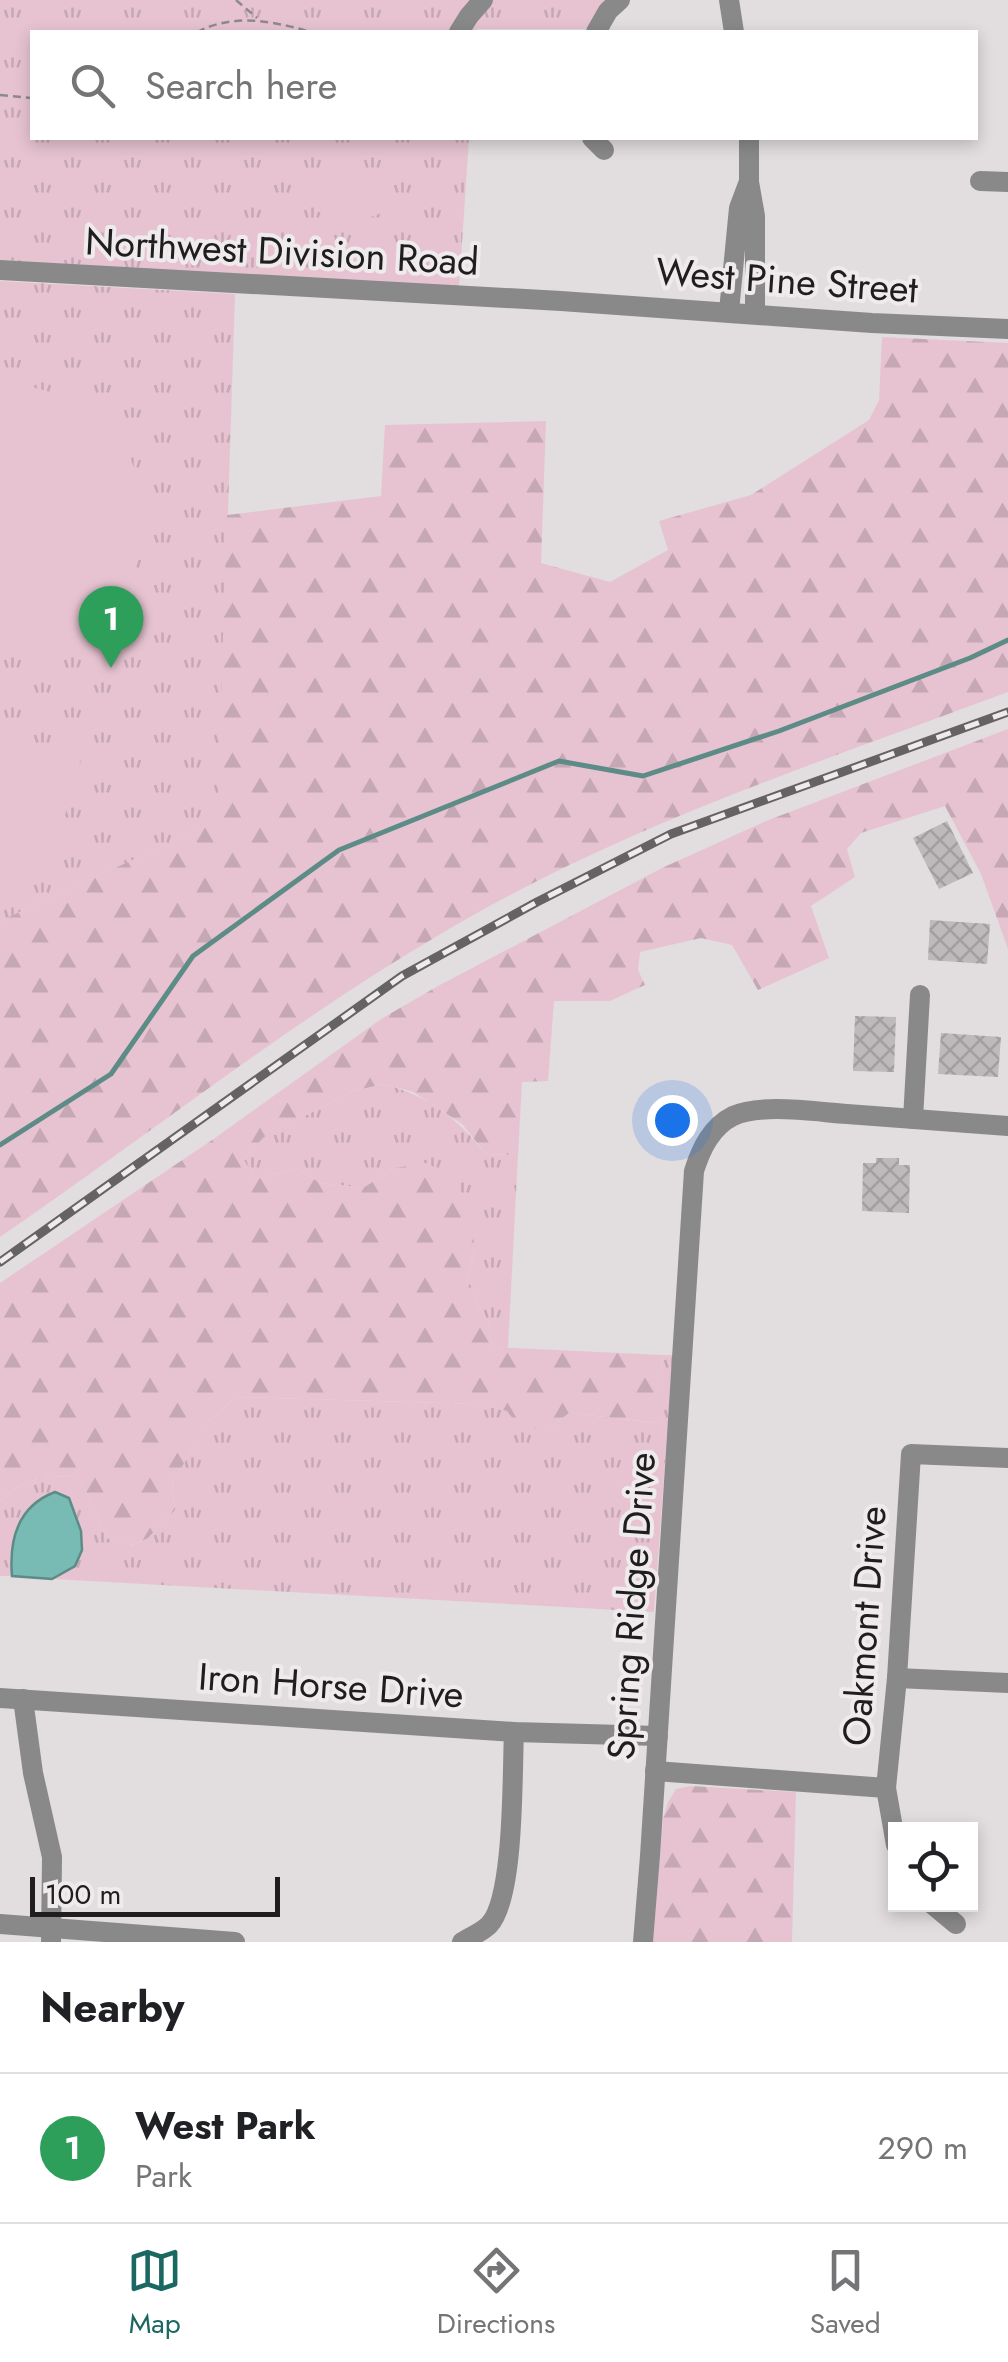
<!DOCTYPE html>
<html lang="en">
<head>
<meta charset="utf-8">
<style>
	:root { --surface:#fff; --page:#f2f2f2; --text:#202124; --muted:#757577; --line:#e0e0e0; --accent:#1b6762 }
	body { margin:0; font-family:Jost,sans-serif; background:var(--page); color:var(--text) }
	.controls { position:absolute; right:30px; bottom:30px; display:grid; overflow:hidden; border-radius:0px; box-shadow:0 5px 15px #0003 }
	.controls button { width:90px; height:90px; display:grid; place-items:center; padding:0; border:0; border-bottom:2px solid var(--line); background:var(--surface); color:var(--text); font:50px sans-serif }
	.scale { position:absolute; left:30px; bottom:25px; width:250px; box-sizing:border-box; padding-left:10px; border:5px solid #1f1d1e; border-top:0; font-size:28px; line-height:35px; white-space:nowrap; color:#1f1d1e; -webkit-text-stroke:8px #efebec; paint-order:stroke }
	.you { position:absolute; left:672px; top:1120px; width:35px; height:35px; margin:-25px; border:8px solid #fff; border-radius:50%; background:#1a73e8; box-shadow:0 0 0 15px #1a73e833 }
	.badge { display:grid; place-items:center; width:65px; height:65px; border-radius:50%; background:var(--accent); color:#fff; font-size:32px; font-weight:700 }
	.pin { position:absolute; translate:-50% -82px; filter:drop-shadow(0 2px 5px #0008) }
	.pin::after { content:''; position:absolute; top:52px; width:35px; height:30px; background:inherit; clip-path:polygon(0 0,100% 0,50% 100%) }
	.list { margin:0; padding:0; list-style:none }
	h2 { display:flex; justify-content:space-between; align-items:center; height:130px; margin:0; padding:0 40px; font-size:42px }
	h2 small { font-size:32px; font-weight:400; color:var(--muted) }
	.list li { display:grid; grid-template-columns:65px 1fr auto; gap:30px; align-items:center; box-sizing:border-box; height:150px; padding:0 40px; border-top:2px solid var(--line) }
	.list b { display:block; font-size:38px; white-space:nowrap }
	.list p { margin:0; font-size:32px; white-space:nowrap; color:var(--muted) }
	.list em { font-size:32px; font-style:normal; color:var(--muted) }
	.icon { flex:none; width:55px; height:55px; fill:none; stroke:currentColor; stroke-width:2; stroke-linecap:round; stroke-linejoin:round }
	.map { position:relative; flex:none; width:1008px; height:1942px; overflow:hidden }
	.search { position:absolute; background:var(--surface); box-shadow:0 5px 15px #0003; left:30px; right:30px; top:30px; height:110px; display:flex; align-items:center; gap:25px; box-sizing:border-box; padding:0 35px; border-radius:0px; color:var(--muted); font-size:38px }
	.sheet { height:280px; background:var(--surface) }
	nav { display:flex; justify-content:space-around; align-items:center; box-sizing:border-box; height:140px; border-top:2px solid var(--line); background:var(--surface); font-size:28px; color:var(--muted) }
	nav a { display:grid; justify-items:center; gap:5px }
	nav .on { color:var(--accent) }
	.map>svg:first-child { display:block }
</style>
</head>
<body>
<div class="map">
<svg width="1008" height="1942" viewBox="0 0 1008 1942">
	<defs>
		<pattern id="grass-tufts" width="24" height="20" patternUnits="userSpaceOnUse" patternTransform="scale(2.5)"><rect width="24" height="20" fill="#e7c3d2"/><path d="M3 7l-1-3M5 7V3M7 7l1-3M15 17l-1-3M17 17v-4M19 17l1-3" fill="none" stroke="#c6a7b4"/></pattern>
		<pattern id="forest-firs" width="22" height="20" patternUnits="userSpaceOnUse" patternTransform="scale(2.5)"><rect width="22" height="20" fill="#e7c3d2"/><path d="M5 1l3.5 6h-7zM16 11l3.5 6h-7z" fill="#c6a7b4"/></pattern>
		<pattern id="building-cross-hatch" width="8" height="8" patternUnits="userSpaceOnUse" patternTransform="scale(2.5)"><rect width="8" height="8" fill="#beb9bb"/><path d="M0 0l8 8M0 8l8-8" fill="none" stroke="#a39fa0"/></pattern>
	</defs>
	<rect width="100%" height="100%" fill="#e2dddf"/>
	<g fill="url(#grass-tufts)">
		<path d="M0 0H610L603 5 586 29H477L476 32H32V138H469L459 288 0 260Z"/>
		<path d="M0 281 235 294 218 821 0 921Z"/>
		<path d="M384 1084C430 1097 457 1118 486 1154L518 1155 508 1348 492 1347 488 1322 467 1284 474 1251 394 1168 363 1188 320 1183 296 1168 256 1179 243 1159 263 1137 353 1091Z"/>
		<path d="M662 1355H673L654 1612 53 1579 75 1566 10 1554 12 1576H0V1501C25 1477 46 1475 79 1477L107 1538 131 1546 148 1538 175 1510 172 1484 208 1422 236 1397 478 1404 507 1411 548 1429 569 1413 658 1423Z"/>
	</g>
	<g fill="url(#forest-firs)">
		<path d="M882 337 1008 343V692C826 760 639 821 470 917 305 1010 156 1130 0 1237V921L217 821 227 515 381 496 385 425 546 421 541 563 610 582 668 550 659 521 751 495 869 420 879 400Z"/>
		<path d="M1008 729V949L981 874 945 806 861 833 847 849 855 877 811 906 829 958 758 990 732 945 701 938 640 952 638 970 645 985 610 1001H554L548 1081 522 1082 518 1155 486 1154 462 1124 413 1092 384 1084 353 1091 264 1137 243 1159 256 1179 296 1168 320 1183 363 1188 394 1168 427 1163 455 1180 473 1215 474 1251 467 1284 488 1322 492 1347 662 1355 659 1423 569 1413 548 1429 520 1428 507 1411 478 1404 236 1397 208 1422 172 1484 175 1510 148 1538 130 1546 107 1538 79 1477C46 1475 25 1477 0 1501V1283L215 1138 381 1019 438 986 662 868 766 821Z"/>
		<path d="M691 1786 796 1792 792 1942H653L663 1818 668 1802 676 1789Z"/>
	</g>
	<g fill="#e7c3d2">
		<path d="M341 175C361 177 374 180 389 193V207C372 224 336 221 315 210L313 192 317 179Z"/>
		<path d="M0 384C23 383 46 390 67 398 172 442 145 565 108 647L0 656Z"/>
		<path d="M0 737 81 759C67 820 55 855 0 891Z"/>
	</g>
	<path fill="#77bbb4" stroke="#5d8c87" stroke-width="2.5" d="M55 1492 69 1498 81 1531 82 1550 75 1566 52 1579 12 1576C9 1540 18 1506 55 1492Z"/>
	<g fill="none" stroke-linecap="round" stroke-linejoin="round">
		<path stroke="#5d8c87" stroke-width="5" d="M0 1145 111 1074 193 956 339 850 559 761 643 776 779 731 970 658 1008 640"/>
	</g>
	<g fill="url(#building-cross-hatch)">
		<path d="M947 821 973 873 939 889 913 838Z"/>
		<path d="M930 920 990 924 987 964 928 960Z"/>
		<path d="M855 1016 896 1017 894 1072 853 1071Z"/>
		<path d="M941 1033 1001 1037 998 1077 938 1074Z"/>
		<path d="M876 1158H899V1165H910L909 1213 862 1211 863 1163H876Z"/>
	</g>
	<g fill="none" stroke-linecap="round" stroke-linejoin="round">
		<g stroke="#8e8a8c" stroke-width="2.5" stroke-dasharray="8 5" stroke-linecap="butt">
			<path d="M236 0 257 18"/>
			<path d="M197 32C234 13 273 21 311 32"/>
			<path d="M0 95 32 98"/>
		</g>
		<g stroke="#8a8989" stroke-width="20">
			<path d="M729 0 734 32"/>
			<path d="M459 32 469 16 483 0"/>
			<path d="M596 32 608 11 620 0"/>
			<path d="M592 138 604 150"/>
			<path d="M749 138V182L755 216V313"/>
			<path d="M980 181 1008 182"/>
			<path d="M0 270 561 301 872 323 1008 329"/>
			<path d="M729 311 739 208 748 184"/>
			<path d="M913 1119 920 995"/>
			<path d="M897 1678 1008 1683"/>
			<path d="M0 1698 514 1732 658 1736"/>
			<path d="M23 1699 33 1773 52 1857 51 1942"/>
			<path d="M655 1771 886 1788 897 1678 911 1454 1008 1458"/>
			<path d="M886 1788 896 1845"/>
			<path d="M932 1904 956 1924"/>
			<path d="M0 1924 235 1942"/>
			<path d="M462 1942C470 1937 482 1932 489 1925 515 1898 512 1772 514 1732"/>
			<path d="M643 1942 650 1856 694 1171C701 1149 711 1127 733 1116 762 1103 816 1112 847 1114 901 1118 954 1122 1008 1126"/>
		</g>
		<defs>
			<path id="rail" d="M0 1262 402 976 537 902 671 834 1008 712"/>
		</defs>
		<use href="#rail" stroke="#656264" stroke-width="9"/>
		<use href="#rail" stroke="#efebec" stroke-width="5" stroke-dasharray="15" stroke-linecap="butt"/>
	</g>
	<g text-anchor="middle" dominant-baseline="central" stroke-width="8" stroke-linejoin="round" paint-order="stroke">
		<g font-size="38" fill="#1f1d1e" stroke="#efebec">
			<text transform="translate(282 251) rotate(3)">Northwest Division Road</text>
			<text transform="translate(787 280) rotate(4)">West Pine Street</text>
			<text transform="translate(631 1606) rotate(-86)">Spring Ridge Drive</text>
			<text transform="translate(864 1626) rotate(-86)">Oakmont Drive</text>
			<text transform="translate(331 1685) rotate(4)">Iron Horse Drive</text>
		</g>
	</g>
</svg>
<div class="controls">
<button><svg class="icon" aria-label="locate" viewBox="0 0 24 24"><circle cx="12" cy="12" r="6"/><path d="M12 2v4M12 18v4M2 12h4M18 12h4"/></svg></button>
</div>
<div class="scale">100 m</div>
<div class="you"></div>
<div class="pin badge" style="left:111px;top:668px;background:#2e9e5b">1</div>
<div class="search"><svg class="icon" aria-label="search" viewBox="0 0 24 24"><circle cx="10" cy="10" r="6"/><path d="M15 15l6 6"/></svg>Search here</div>
</div>
<section class="sheet">
<h2>Nearby<small></small></h2>
<ul class="list">
<li><span class="badge" style="background:#2e9e5b">1</span><div><b>West Park</b><p>Park</p></div><em>290 m</em></li>
</ul>
</section>
<nav>
<a class="on"><svg class="icon" aria-label="map" viewBox="0 0 24 24"><path d="M3 6l6-2 6 2 6-2v14l-6 2-6-2-6 2zM9 4v14M15 6v14"/></svg>Map</a>
<a><svg class="icon" aria-label="directions" viewBox="0 0 24 24"><path d="M12 3l9 9-9 9-9-9zM9 14v-3h6M13 9l2 2-2 2"/></svg>Directions</a>
<a><svg class="icon" aria-label="saved" viewBox="0 0 24 24"><path d="M7 4h10v16l-5-4-5 4z"/></svg>Saved</a>
</nav>
</body>
</html>
